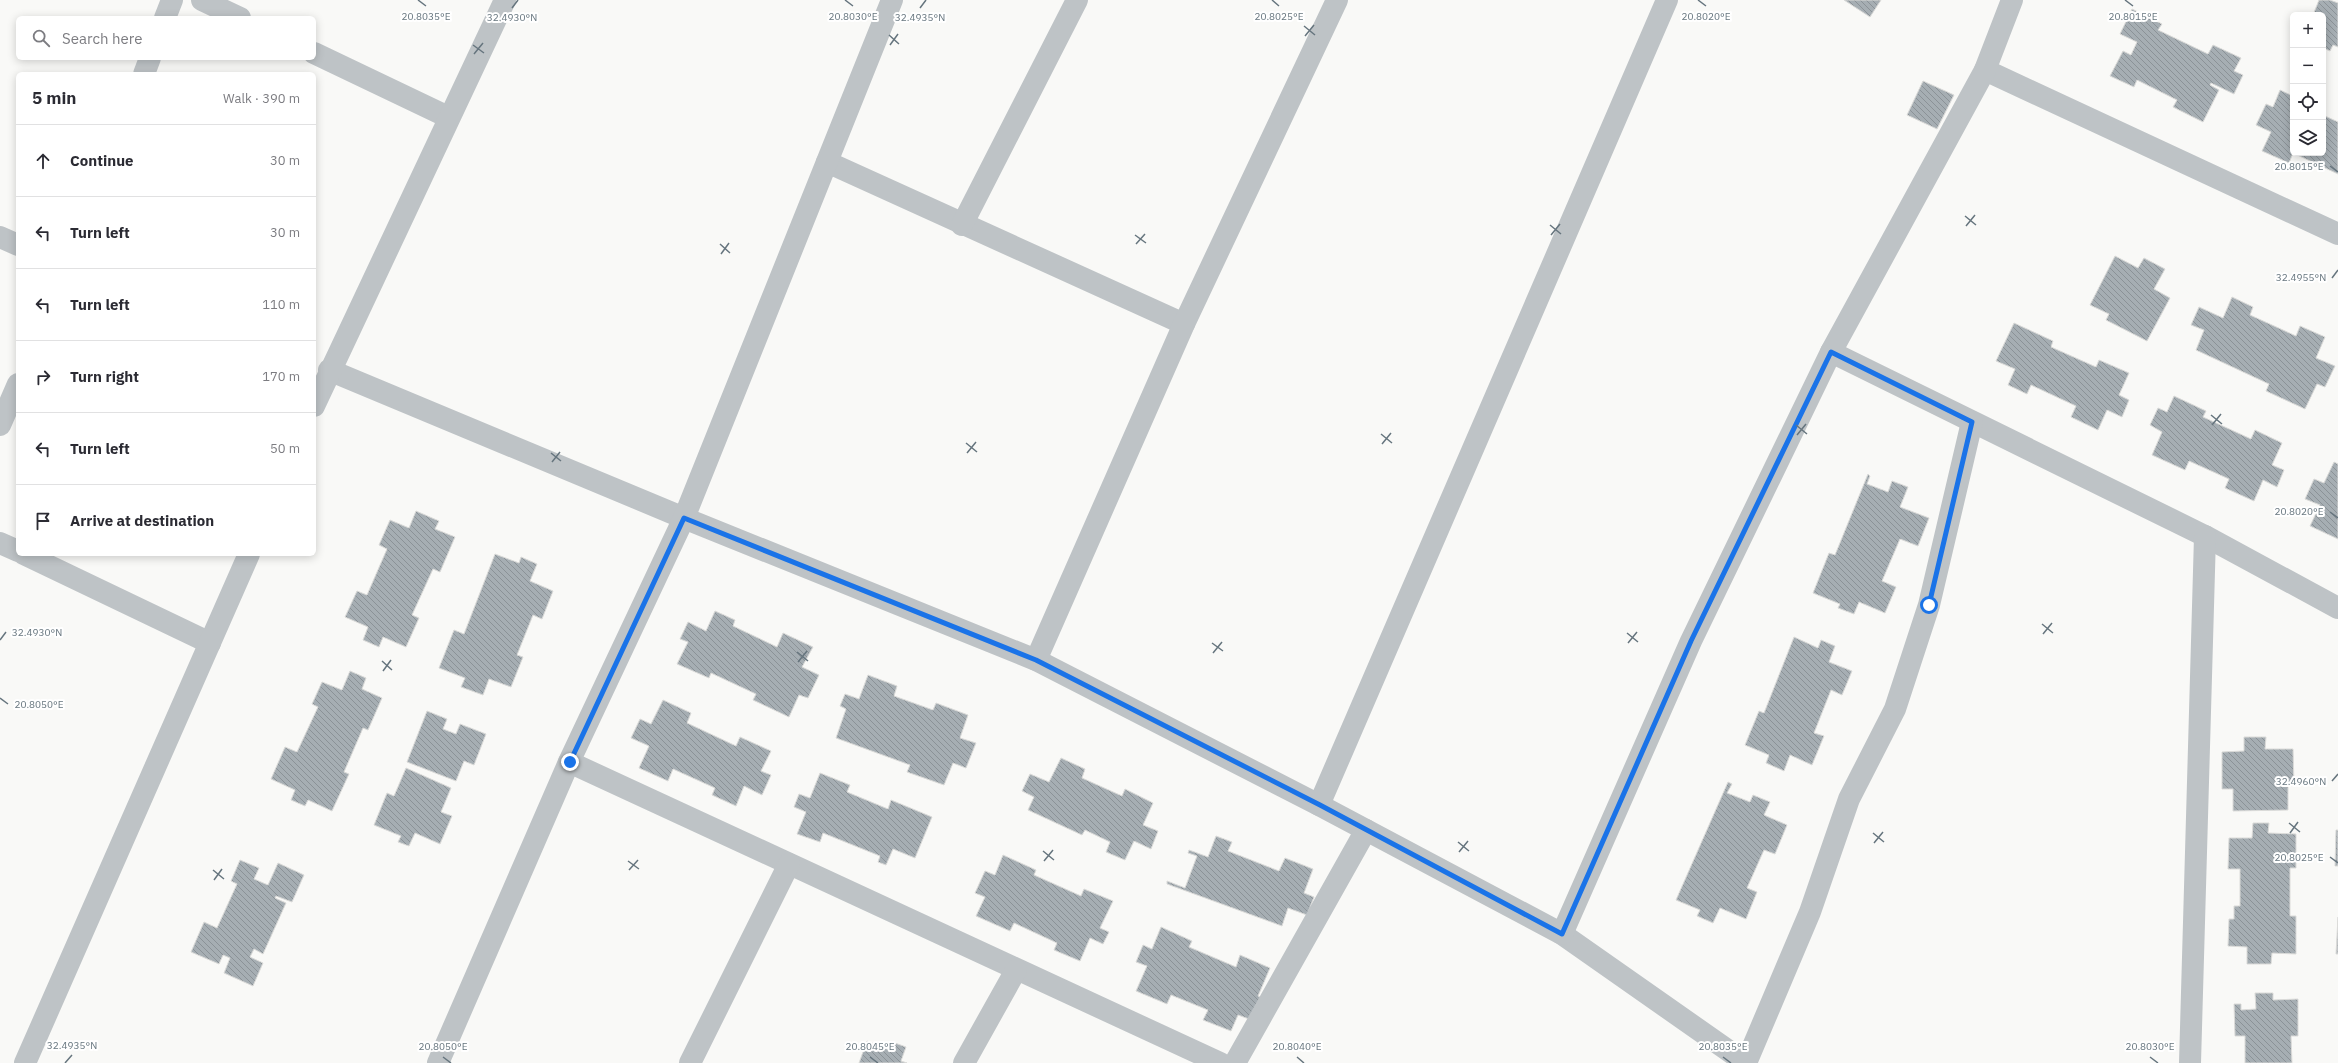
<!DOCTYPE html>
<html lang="en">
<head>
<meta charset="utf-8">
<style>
	:root { --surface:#fff; --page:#f7f7f7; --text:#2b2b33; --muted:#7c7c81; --line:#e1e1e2 }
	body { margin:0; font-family:"IBM Plex Sans",sans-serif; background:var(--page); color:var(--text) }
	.controls { position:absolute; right:12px; top:12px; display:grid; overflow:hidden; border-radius:6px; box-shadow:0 2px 10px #0003 }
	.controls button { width:36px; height:36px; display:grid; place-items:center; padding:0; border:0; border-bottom:1px solid var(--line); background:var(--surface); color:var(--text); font:20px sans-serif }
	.stop { position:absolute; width:12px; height:12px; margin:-9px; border:3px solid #1a73e8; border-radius:50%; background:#fff }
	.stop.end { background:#1a73e8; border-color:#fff; box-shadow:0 1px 4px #0008 }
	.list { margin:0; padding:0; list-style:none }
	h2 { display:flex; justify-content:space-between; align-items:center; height:52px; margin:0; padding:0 16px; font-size:17px }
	h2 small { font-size:13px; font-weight:400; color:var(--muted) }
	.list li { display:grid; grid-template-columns:26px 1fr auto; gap:12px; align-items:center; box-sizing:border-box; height:72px; padding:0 16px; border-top:1px solid var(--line) }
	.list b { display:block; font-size:15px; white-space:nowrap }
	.list em { font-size:13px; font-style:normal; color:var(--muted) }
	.icon { flex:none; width:22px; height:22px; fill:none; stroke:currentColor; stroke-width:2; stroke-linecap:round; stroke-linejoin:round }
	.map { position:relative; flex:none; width:2338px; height:1063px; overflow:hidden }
	.search { position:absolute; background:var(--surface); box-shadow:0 2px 10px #0003; left:16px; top:16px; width:300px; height:44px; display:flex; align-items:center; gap:10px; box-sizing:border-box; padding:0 14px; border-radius:6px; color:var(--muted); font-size:15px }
	.panel { position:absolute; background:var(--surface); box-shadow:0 2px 10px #0003; left:16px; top:72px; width:300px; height:484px; border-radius:6px }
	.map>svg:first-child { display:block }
</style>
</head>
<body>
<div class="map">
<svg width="2338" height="1063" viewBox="0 0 2338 1063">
	<defs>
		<pattern id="building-back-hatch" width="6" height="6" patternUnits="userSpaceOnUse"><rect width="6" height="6" fill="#a6aeb3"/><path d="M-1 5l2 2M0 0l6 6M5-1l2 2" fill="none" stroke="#8b9297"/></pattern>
	</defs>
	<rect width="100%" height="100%" fill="#f9f9f7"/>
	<g fill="url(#building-back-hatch)" stroke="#dbdbd9">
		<path d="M1844 0H1881L1870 17Z"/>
		<path d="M2319 0H2330L2338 3V47L2333 45 2330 51 2323 48V15H2313Z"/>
		<path d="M2132 9 2162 24 2158 30 2208 54 2213 45 2241 58 2234 71 2243 75 2234 94 2211 83 2210 85 2219 90 2203 122 2173 107 2177 100 2137 80 2134 87 2110 76 2123 51 2131 55 2137 42 2120 34Z"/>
		<path d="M1923 81 1954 95 1937 129 1907 115Z"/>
		<path d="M2280 90 2293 96V153H2323V115L2338 122V174L2293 153 2289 163 2262 151 2271 132 2256 125 2266 104 2273 107Z"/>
		<path d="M2115 256 2138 268 2144 258 2165 269 2154 289 2170 298 2147 341 2106 320 2109 314 2090 305Z"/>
		<path d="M2232 297 2253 307 2250 315 2296 336 2300 326 2325 337 2316 358 2335 366 2325 387 2317 384 2305 409 2266 391 2269 384 2196 350 2204 330 2191 325 2199 307 2223 318Z"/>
		<path d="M2014 323 2053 341 2051 347 2096 367 2099 360 2129 373 2119 395 2129 400 2122 417 2107 410 2098 430 2071 417 2076 406 2031 385 2027 394 2008 385 2015 369 1996 361Z"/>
		<path d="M2174 396 2206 411 2203 417 2251 439 2255 430 2282 443 2272 465 2284 470 2277 487 2263 480 2254 501 2225 488 2229 479 2189 461 2185 470 2152 455 2162 432 2150 425 2158 408 2167 412Z"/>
		<path d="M2334 462 2338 464V539L2310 526 2320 505 2305 499 2314 479 2324 483Z"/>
		<path d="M1868 474 1870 476 1867 484 1888 492 1892 481 1908 487 1900 507 1929 518 1918 546 1900 539 1882 581 1896 587 1885 613 1859 602 1854 614 1838 608 1840 604 1813 593 1829 553 1835 555Z"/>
		<path d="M416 511 439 521 435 529 455 537 440 572 433 569 412 615 419 618 406 647 383 637 379 647 363 640 368 627 345 617 357 591 367 595 387 549 379 545 390 520 409 528Z"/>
		<path d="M495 554 519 563 521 557 537 564 530 581 553 591 542 619 533 615 517 655 523 657 511 687 489 679 483 695 461 687 465 678 439 668 454 630 464 634Z"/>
		<path d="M715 611 735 620 733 626 777 647 783 633 813 647 802 667 819 675 808 698 799 695 789 717 753 700 756 694 711 673 709 678 677 664 688 642 680 639 688 622 706 631Z"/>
		<path d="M1794 637 1818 648 1821 640 1835 646 1829 662 1852 671 1842 695 1831 690 1814 733 1824 736 1812 765 1790 755 1784 771 1766 763 1769 755 1745 745 1759 711 1764 713Z"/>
		<path d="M350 671 366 678 362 689 382 698 368 730 363 728 344 772 349 774 332 811 308 800 305 806 291 800 295 790 271 779 285 747 297 752 318 707 312 704 322 682 342 690Z"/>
		<path d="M868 675 897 686 894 696 933 710 936 703 968 715 960 738 976 743 966 768 953 763 944 785 907 772 910 765 836 738 846 709 840 706 845 694 859 699Z"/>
		<path d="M663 700 691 713 687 723 736 746 740 737 771 751 761 771 771 775 762 795 744 786 736 806 712 795 715 788 673 769 668 781 639 768 649 746 631 738 640 719 651 724Z"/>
		<path d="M427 711 447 719 443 729 456 734 460 724 486 734 474 765 464 761 456 781 407 762Z"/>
		<path d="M2244 737H2266L2265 749H2293L2294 784H2288V810L2233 811V789H2222V752L2244 751Z"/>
		<path d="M1061 758 1085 769 1082 778 1122 796 1125 789 1153 803 1143 825 1158 831 1151 849 1134 841 1125 860 1106 852 1110 842 1085 830 1082 835 1028 810 1034 797 1022 791 1030 774 1049 782Z"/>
		<path d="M406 768 451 788 441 812 452 816 440 844 415 833 409 846 398 842 401 836 374 825 387 793 394 796Z"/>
		<path d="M820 773 850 785 847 792 888 809 891 800 932 817 915 858 893 849 886 865 878 862 880 856 823 833 820 842 797 834 806 812 794 807 799 794 810 798Z"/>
		<path d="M1728 782 1732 784 1727 793 1750 802 1753 795 1770 802 1764 815 1787 825 1775 854 1764 850 1747 888 1757 892 1746 919 1720 908 1713 923 1697 916 1700 910 1676 900Z"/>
		<path d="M2253 823H2269L2268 833 2296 834V868H2290V916H2296V954L2272 953 2271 964H2247V947L2228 946 2229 919H2234V906H2240V869H2228L2229 838H2252Z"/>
		<path d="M2336 830H2338V866H2335Z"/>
		<path d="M1216 836 1232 842 1228 851 1279 871 1285 858 1313 869 1304 893 1314 897 1307 915 1288 908 1282 926 1167 884V881L1185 888 1197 856 1188 853 1189 850 1208 857Z"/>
		<path d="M1003 855 1036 870 1034 875 1081 896 1084 889 1113 901 1100 928 1109 932 1103 944 1090 938 1080 961 1054 950 1057 943 1014 923 1010 931 976 916 985 897 975 893 985 871 995 875Z"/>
		<path d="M240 860 259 868 254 879 268 885 278 863 304 875 292 902 276 896 275 898 286 903 263 954 254 949 250 957 263 963 253 986 224 973 230 958 223 955 219 964 191 952 204 922 217 928 237 884 231 881Z"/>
		<path d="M2338 917V954H2336Z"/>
		<path d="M1161 927 1192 941 1189 947 1236 967 1240 955 1270 968 1258 996 1265 1000 1249 1019 1238 1015 1231 1031 1203 1020 1208 1010 1171 995 1167 1004 1136 991 1147 966 1136 962 1143 945 1152 949Z"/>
		<path d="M2255 993H2273V1000L2298 999V1036H2291L2292 1063H2245V1036H2235L2234 1004H2241V1010L2256 1009Z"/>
		<path d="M867 1041 892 1051 895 1043 906 1047 901 1061 907 1063H859Z"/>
	</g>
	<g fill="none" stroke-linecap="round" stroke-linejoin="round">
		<g stroke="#bec3c6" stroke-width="22">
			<path d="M202 0 240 18"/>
			<path d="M165 18 172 0"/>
			<path d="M314 53 448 117"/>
			<path d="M1985 70 2338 234"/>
			<path d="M144 74 150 58"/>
			<path d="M827 162 1184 324"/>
			<path d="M962 225 1077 0"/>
			<path d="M0 237 18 245"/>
			<path d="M1831 352 2205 536 2338 608"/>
			<path d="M329 370 684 518 1036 660 1319 805 1562 934 1746 1063"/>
			<path d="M314 406 505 0"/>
			<path d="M0 425 18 384"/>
			<path d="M0 543 18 551"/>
			<path d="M24 554 210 643"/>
			<path d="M1036 660 1184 324 1337 0"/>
			<path d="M569 762 1220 1063"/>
			<path d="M1319 805 1667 0"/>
			<path d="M1562 934 1691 641 1831 352 1985 70 2012 0"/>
			<path d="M25 1063 249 554"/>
			<path d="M438 1063 569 762 684 518 892 0"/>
			<path d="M690 1063 789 864"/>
			<path d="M964 1063 1016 970"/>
			<path d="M1235 1063 1366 830"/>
			<path d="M1746 1063 1810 912 1849 799 1895 709 1929 605 1972 422"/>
			<path d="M2190 1063 2205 536"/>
		</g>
	</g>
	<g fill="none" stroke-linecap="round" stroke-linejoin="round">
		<path stroke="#1a73e8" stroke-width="5" d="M570 762 684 518 1036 660 1320 805 1562 934 1691 641 1831 352 1972 422 1929 605"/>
	</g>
	<path fill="none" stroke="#66757e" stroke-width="1.5" d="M418 0 426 6M845 0 853 6M1272 0 1279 6M1698 0 1706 6M2125 0 2133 6M512 8 518 0M920 8 926 0M1304 26 1315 35M889 35 899 44M1305 36 1314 25M473 45 484 53M890 45 898 34M474 54 483 43M2330 166 2338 172M1965 216 1976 225M1550 225 1561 234M1966 226 1975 215M1135 235 1146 243M1551 235 1560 224M720 244 730 253M1136 244 1145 234M721 254 729 243M2332 278 2338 270M2211 415 2222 424M1796 425 1807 434M2212 425 2221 414M1381 434 1392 443M1797 435 1806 424M966 443 977 452M1382 444 1391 433M551 453 561 461M967 453 976 442M552 462 560 452M2330 512 2338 518M2042 624 2053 633M1627 633 1638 642M2043 634 2052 623M0 640 6 632M1212 643 1223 651M1628 643 1637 632M797 652 808 661M1213 653 1222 642M382 661 392 670M798 662 807 651M383 671 391 660M0 698 8 704M2332 781 2338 774M2289 823 2300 832M1873 833 1884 842M2290 833 2298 822M1458 842 1469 851M1874 843 1883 832M1043 851 1054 860M1459 852 1468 841M2330 857 2338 863M628 861 639 869M1044 861 1053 850M213 870 224 879M629 870 638 860M214 880 222 869M443 1057 451 1063M870 1057 878 1063M1297 1057 1304 1063M1723 1057 1731 1063M2150 1057 2158 1063M65 1063 72 1055"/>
	<g font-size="10" text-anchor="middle" fill="#66757e" stroke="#fff" stroke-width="4" stroke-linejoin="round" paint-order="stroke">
		<text x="853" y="20">20.8030°E</text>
		<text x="2133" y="20">20.8015°E</text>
		<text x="426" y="20">20.8035°E</text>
		<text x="1279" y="20">20.8025°E</text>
		<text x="1706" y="20">20.8020°E</text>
		<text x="512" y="21">32.4930°N</text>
		<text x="920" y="21">32.4935°N</text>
		<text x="2299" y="170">20.8015°E</text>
		<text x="2301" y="281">32.4955°N</text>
		<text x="2299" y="515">20.8020°E</text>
		<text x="37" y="636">32.4930°N</text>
		<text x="39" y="708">20.8050°E</text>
		<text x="2301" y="785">32.4960°N</text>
		<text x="2299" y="861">20.8025°E</text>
		<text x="72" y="1049">32.4935°N</text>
		<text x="443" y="1050">20.8050°E</text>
		<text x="870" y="1050">20.8045°E</text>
		<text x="1297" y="1050">20.8040°E</text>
		<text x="1723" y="1050">20.8035°E</text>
		<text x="2150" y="1050">20.8030°E</text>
	</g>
</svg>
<div class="controls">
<button>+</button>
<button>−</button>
<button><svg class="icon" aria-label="locate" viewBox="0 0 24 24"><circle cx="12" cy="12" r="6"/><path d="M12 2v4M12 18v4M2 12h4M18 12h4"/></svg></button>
<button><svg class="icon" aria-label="layers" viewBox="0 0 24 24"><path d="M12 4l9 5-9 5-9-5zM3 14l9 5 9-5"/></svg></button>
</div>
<div class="stop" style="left:1929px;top:605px"></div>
<div class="stop end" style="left:570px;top:762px"></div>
<div class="search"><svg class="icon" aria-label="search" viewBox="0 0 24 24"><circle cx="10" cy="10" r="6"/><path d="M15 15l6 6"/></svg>Search here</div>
<section class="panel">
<h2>5 min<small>Walk · 390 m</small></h2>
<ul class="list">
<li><svg class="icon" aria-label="ahead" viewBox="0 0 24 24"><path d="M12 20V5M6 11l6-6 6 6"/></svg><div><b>Continue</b></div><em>30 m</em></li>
<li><svg class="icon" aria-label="left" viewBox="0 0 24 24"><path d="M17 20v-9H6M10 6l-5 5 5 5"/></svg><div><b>Turn left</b></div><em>30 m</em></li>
<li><svg class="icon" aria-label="left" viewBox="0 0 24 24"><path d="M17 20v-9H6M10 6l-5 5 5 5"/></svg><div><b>Turn left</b></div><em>110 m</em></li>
<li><svg class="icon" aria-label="right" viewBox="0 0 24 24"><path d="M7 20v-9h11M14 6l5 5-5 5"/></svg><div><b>Turn right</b></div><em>170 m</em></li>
<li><svg class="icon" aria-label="left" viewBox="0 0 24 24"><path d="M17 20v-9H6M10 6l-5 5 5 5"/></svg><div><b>Turn left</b></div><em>50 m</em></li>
<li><svg class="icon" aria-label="arrive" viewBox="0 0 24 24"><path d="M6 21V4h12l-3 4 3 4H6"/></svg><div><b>Arrive at destination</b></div></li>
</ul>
</section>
</div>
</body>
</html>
